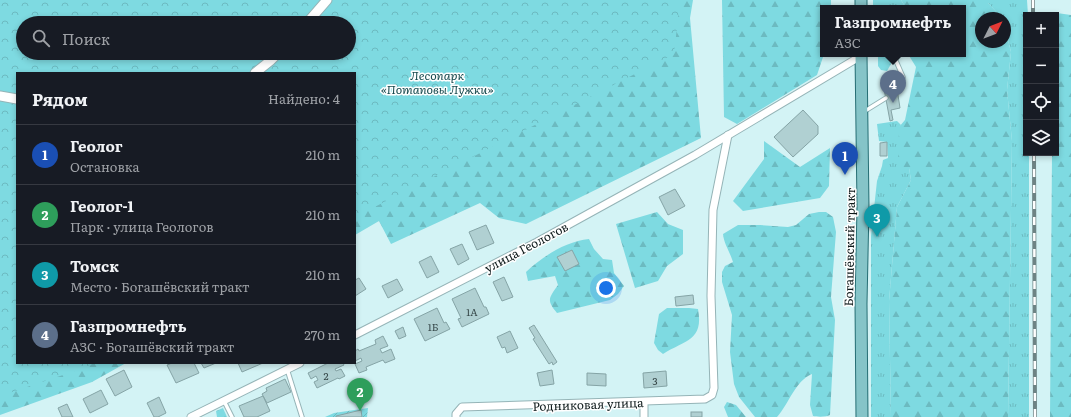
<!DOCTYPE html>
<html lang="ru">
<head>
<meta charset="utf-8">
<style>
	:root { --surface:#171b24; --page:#242831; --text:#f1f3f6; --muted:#9ea1a6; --line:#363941; --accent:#db2777 }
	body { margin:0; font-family:Literata,serif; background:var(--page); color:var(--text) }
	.controls { position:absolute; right:12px; top:12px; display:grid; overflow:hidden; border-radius:0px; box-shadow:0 2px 6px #0003 }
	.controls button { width:36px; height:36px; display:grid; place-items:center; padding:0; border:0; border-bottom:1px solid var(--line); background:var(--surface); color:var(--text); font:20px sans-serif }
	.compass { position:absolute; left:975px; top:12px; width:36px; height:36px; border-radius:50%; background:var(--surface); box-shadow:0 2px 6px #0003; rotate:48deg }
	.you { position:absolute; left:606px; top:288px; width:14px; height:14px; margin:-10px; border:3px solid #fff; border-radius:50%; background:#1a73e8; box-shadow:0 0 0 6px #1a73e833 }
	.badge { display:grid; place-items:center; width:26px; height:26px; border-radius:50%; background:var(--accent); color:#fff; font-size:13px; font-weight:700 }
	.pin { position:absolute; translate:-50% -33px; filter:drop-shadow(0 1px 2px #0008) }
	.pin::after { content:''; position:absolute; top:21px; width:14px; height:12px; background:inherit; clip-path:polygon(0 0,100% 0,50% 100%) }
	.popup { position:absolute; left:820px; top:5px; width:146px; height:52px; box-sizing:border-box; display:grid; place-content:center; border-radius:0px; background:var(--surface); filter:drop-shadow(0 1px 3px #0005); font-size:13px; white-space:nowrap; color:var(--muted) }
	.popup b { font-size:15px; color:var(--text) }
	.popup::after { content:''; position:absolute; left:50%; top:100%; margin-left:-8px; border:8px solid transparent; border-top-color:var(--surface) }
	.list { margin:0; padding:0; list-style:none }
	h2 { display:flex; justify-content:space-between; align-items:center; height:52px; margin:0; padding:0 16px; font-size:17px }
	h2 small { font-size:13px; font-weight:400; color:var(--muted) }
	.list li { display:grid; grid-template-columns:26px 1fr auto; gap:12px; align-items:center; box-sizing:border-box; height:60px; padding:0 16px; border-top:1px solid var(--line) }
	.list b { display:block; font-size:15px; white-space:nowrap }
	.list p { margin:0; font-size:13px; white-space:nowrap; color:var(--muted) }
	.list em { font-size:13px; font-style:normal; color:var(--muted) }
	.icon { flex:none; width:22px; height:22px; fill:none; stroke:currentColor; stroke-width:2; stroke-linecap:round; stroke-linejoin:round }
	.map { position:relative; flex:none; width:1071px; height:417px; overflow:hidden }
	.search { position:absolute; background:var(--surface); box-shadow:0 2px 6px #0003; left:16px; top:16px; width:340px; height:44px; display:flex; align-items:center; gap:10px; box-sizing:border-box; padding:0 14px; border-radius:22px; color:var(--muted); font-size:15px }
	.panel { position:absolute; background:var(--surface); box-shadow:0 2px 6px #0003; left:16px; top:72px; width:340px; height:292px; border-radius:0px }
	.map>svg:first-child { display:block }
</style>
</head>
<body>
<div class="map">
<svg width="1071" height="417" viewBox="0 0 1071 417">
	<defs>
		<pattern id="grass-tufts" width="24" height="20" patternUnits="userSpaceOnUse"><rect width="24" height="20" fill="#7edae1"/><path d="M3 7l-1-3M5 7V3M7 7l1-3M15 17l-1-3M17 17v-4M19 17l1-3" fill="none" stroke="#6cbac0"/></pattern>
		<pattern id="forest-firs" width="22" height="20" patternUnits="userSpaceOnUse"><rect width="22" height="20" fill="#7edae1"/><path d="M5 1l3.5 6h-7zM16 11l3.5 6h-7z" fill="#6cbac0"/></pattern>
		<pattern id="park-crowns" width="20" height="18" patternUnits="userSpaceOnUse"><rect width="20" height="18" fill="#7edae1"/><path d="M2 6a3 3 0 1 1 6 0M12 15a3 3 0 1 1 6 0" fill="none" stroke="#6cbac0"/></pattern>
		<pattern id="garden-furrows" width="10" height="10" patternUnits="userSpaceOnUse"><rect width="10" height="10" fill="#7edae1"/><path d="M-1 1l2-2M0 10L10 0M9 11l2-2" fill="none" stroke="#6cbac0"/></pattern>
	</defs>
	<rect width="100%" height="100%" fill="#d3f3f5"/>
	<g fill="url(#grass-tufts)">
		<path d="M873 0H901L906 8H873Z"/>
		<path d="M988 0H1027L1028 15H1026V153H1029V417H1008L1012 141 1007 90 1011 52 1005 28V18H1002L988 3Z"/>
		<path d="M878 54H891V64L887 71 881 70 878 66Z"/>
		<path d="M897 121 901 125 899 128V137L909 168 911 180 897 207 889 301 891 417H871V236L877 181 882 166 883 160 888 158 887 142 879 141 877 124Z"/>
	</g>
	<g fill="url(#forest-firs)">
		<path d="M348 0H693L690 18 701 138 526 224 499 218 480 203 391 244 379 221 355 235V73H282L349 53Z"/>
		<path d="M722 0H831V8H823L824 54 817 75 737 124 724 117Z"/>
		<path d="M901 0H988V3L1002 18H981V42H1005V28L1011 52 1007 90 1012 141 1008 417H891L889 301 897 207 911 180 909 168 898 166 899 127 905 120 916 67 908 54H963V8H906Z"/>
		<path d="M1057 13 1071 15V417H1050L1052 153H1056Z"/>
		<path d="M0 112 17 363H126L92 382 0 415Z"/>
		<path d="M764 141 800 167 830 148 829 186 820 198 743 211 733 201 764 159Z"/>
		<path d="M657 212 668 224 683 230V254L667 266 658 281 635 288 616 224Z"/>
		<path d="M819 212H826L833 217 836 232 831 297 835 320 830 415C826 417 818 417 813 416L810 405 812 374C795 381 789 404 777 417H755L739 397 734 384 730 352 732 315 722 282V272L725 266 733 262C730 252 724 244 723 234L738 225H760L788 227 796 225 809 214Z"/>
		<path d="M589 239 594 249 603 259 612 260 614 273 624 286 618 294 610 300 557 313C546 300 549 298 558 285L555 276 528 281 526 272C542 257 566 241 589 239Z"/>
		<path d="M667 308H689L698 309C704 341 685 340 663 354L658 350 654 343 659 314Z"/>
		<path d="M727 402 736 405 746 417H728L724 407Z"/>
	</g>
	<g fill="url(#park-crowns)" fill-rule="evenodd">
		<path d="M0 0H680L674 54 355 217V73H17V363H94L87 367 0 396ZM23 23H349V53H23Z"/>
		<path d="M223 408 227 417H217L216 411Z"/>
	</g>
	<path fill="url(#garden-furrows)" d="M368 408 367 417H325L334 413Z"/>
	<g fill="#b0d0d2" stroke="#85a4a6">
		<path d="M895 76 900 108 891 110 893 120 890 121 882 78Z"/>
		<path d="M803 110 818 126V134L793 157 774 137Z"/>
		<path d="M887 142V156H880V143Z"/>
		<path d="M675 189 685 206 668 215 659 197Z"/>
		<path d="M486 225 494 243 477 250 469 232Z"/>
		<path d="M462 244 469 259 458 265 450 249Z"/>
		<path d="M572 250 579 264 565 271 557 257Z"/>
		<path d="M431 256 439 272 427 278 419 262Z"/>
		<path d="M504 277 513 297 502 301 493 282Z"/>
		<path d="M359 278 366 289 355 296V280Z"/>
		<path d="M397 279 403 290 388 298 382 286Z"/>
		<path d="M475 288 484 307H486L489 314 462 327 458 319 461 318 452 299Z"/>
		<path d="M693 295 694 304 676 306 675 297Z"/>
		<path d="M437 308 444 323 446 322 450 329 425 341 414 319Z"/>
		<path d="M534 325 557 362 553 365 552 362 549 364 533 339 535 338 529 328Z"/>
		<path d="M403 327 406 336 399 339 395 331Z"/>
		<path d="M510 331 518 348 507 353 505 347 502 348 497 337Z"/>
		<path d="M383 336 388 346 380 349 382 353 391 349 395 359 385 363 383 360 366 367 367 370 359 373 355 364 362 361 361 358 355 361V351L358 349 359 351 376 344 375 340Z"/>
		<path d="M172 363H194L199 373 176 383 167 365Z"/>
		<path d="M201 363H216L204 368Z"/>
		<path d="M238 363H263L242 372Z"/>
		<path d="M328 363H343L344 365 335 369 336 371 341 369 345 376 339 379 338 378 317 388 314 382 318 380 316 376 311 379 308 373Z"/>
		<path d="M124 370 132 387 115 396 106 379Z"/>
		<path d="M552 370 554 384 540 386 537 373Z"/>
		<path d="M666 371 667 386 644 388 643 373Z"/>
		<path d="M587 373 606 374V386L587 385Z"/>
		<path d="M285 379 291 392 267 403 262 394 267 391 266 388Z"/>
		<path d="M101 390 108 404 90 413 83 399Z"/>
		<path d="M263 396 270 411 257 417H244L239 406Z"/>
		<path d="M159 397 166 413 158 417H154L147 403Z"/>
		<path d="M67 404 73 417H62L58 408Z"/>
		<path d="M361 410 362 417H336V416Z"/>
		<rect x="691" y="412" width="11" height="5"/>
	</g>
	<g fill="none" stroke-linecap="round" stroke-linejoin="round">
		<defs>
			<g id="service">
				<path d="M893 54 903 77 897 90"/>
				<path d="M865 111 886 98"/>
				<path d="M287 369 302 417"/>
				<path d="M224 401 232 417"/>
			</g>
			<g id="minor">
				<path d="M355 335 537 242 695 155 861 56"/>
				<path d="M644 402V417"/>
				<path d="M191 417 300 363"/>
				<path d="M456 417V414L462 407 705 399 712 395 714 388 711 296 713 210 728 135"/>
			</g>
			<g id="tertiary">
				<path d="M307 23 327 0"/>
				<path d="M255 73 270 61 278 53"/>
				<path d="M0 96 17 99"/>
			</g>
			<g id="primary">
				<path d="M861 0V8"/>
				<path d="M861 54 863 207 861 304 862 417"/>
			</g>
		</defs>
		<use href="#service" stroke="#95b4b7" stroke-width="5.5"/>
		<use href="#minor" stroke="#95b4b7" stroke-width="9"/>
		<use href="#tertiary" stroke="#95b4b7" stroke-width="11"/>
		<use href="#primary" stroke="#266e74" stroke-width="13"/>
		<use href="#service" stroke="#fff" stroke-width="3.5"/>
		<use href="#minor" stroke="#fff" stroke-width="7"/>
		<use href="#tertiary" stroke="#fff" stroke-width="9"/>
		<use href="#primary" stroke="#85c4c8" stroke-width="11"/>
		<defs>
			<g id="rail">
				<path d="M1033 0V15"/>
				<path d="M1034 153 1035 417"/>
			</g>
		</defs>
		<use href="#rail" stroke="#6d8384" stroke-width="4"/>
		<use href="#rail" stroke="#fff" stroke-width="2.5" stroke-dasharray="8" stroke-linecap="butt"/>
	</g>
	<g text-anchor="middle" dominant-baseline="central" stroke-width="3" stroke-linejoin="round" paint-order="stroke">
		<g font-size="10" fill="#364748">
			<text x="472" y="311">1А</text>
			<text x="433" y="326">1Б</text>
			<text x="326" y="375">2</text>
			<text x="655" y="380">3</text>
		</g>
		<g font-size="12" font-style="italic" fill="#164a4e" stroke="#fff">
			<text x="437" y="75">Лесопарк<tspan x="437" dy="14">«Потаповы Лужки»</tspan></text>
		</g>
		<g font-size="12" fill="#0d191a" stroke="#fff">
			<text transform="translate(526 247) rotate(-28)">улица Геологов</text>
			<text transform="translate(849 247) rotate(-89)">Богашёвский тракт</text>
			<text transform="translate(588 404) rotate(-2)">Родниковая улица</text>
		</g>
	</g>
</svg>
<div class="controls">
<button>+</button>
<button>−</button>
<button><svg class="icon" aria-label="locate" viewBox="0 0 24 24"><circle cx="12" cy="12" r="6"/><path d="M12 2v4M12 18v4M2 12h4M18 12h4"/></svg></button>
<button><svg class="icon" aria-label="layers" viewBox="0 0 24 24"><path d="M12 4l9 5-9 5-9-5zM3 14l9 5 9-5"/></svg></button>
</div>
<svg class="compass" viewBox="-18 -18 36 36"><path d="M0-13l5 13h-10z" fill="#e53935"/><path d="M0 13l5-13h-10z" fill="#9ea1a6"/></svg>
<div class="you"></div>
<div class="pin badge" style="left:845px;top:175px;background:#1a4fb4">1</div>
<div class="pin badge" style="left:360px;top:411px;background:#2e9e5b">2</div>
<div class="pin badge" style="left:877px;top:237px;background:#0f9aa8">3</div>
<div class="pin badge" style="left:893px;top:103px;background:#5c6f8a">4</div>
<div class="popup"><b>Газпромнефть</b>АЗС</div>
<div class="search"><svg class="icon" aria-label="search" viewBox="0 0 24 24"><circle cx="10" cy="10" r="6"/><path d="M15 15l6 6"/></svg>Поиск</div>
<section class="panel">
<h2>Рядом<small>Найдено: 4</small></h2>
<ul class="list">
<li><span class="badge" style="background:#1a4fb4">1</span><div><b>Геолог</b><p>Остановка</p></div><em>210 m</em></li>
<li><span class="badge" style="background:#2e9e5b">2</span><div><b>Геолог-1</b><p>Парк · улица Геологов</p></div><em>210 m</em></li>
<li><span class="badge" style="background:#0f9aa8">3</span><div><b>Томск</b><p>Место · Богашёвский тракт</p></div><em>210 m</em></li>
<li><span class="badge" style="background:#5c6f8a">4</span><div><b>Газпромнефть</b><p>АЗС · Богашёвский тракт</p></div><em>270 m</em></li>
</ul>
</section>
</div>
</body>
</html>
